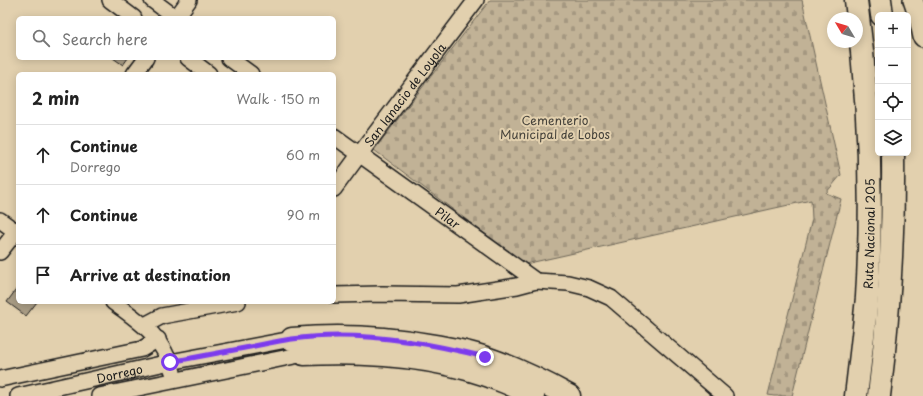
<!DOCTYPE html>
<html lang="en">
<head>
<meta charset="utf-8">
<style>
	:root { --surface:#fff; --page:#f2f2f2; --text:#222; --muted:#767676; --line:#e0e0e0 }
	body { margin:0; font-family:"Playpen Sans",sans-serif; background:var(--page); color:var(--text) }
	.controls { position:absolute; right:12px; top:12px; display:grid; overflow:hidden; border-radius:6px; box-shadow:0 2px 10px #0003 }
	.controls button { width:36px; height:36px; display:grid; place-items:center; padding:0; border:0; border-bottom:1px solid var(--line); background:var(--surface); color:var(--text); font:20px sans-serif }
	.compass { position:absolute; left:827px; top:12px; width:36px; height:36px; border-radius:50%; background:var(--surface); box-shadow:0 2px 10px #0003; rotate:308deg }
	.stop { position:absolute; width:12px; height:12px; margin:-9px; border:3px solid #7c3aed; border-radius:50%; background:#fff }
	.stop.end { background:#7c3aed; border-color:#fff; box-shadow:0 1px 4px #0008 }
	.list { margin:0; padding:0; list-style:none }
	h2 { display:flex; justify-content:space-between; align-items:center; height:52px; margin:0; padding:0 16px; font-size:17px }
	h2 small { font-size:13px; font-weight:400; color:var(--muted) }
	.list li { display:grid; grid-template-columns:26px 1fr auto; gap:12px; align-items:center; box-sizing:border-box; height:60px; padding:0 16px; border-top:1px solid var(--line) }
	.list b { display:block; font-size:15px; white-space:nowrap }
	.list p { margin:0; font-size:13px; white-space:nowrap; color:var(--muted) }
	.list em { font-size:13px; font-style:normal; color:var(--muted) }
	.icon { flex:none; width:22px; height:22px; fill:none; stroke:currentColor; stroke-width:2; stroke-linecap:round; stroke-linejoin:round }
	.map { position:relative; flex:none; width:923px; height:396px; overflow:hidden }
	.search { position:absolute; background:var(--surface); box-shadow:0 2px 10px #0003; left:16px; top:16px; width:320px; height:44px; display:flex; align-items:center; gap:10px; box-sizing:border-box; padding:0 14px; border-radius:6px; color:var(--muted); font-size:15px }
	.panel { position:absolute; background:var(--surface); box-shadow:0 2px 10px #0003; left:16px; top:72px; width:320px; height:232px; border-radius:6px }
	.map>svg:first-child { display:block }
</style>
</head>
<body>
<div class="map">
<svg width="923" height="396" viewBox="0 0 923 396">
	<defs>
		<pattern id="cemetery-stones" width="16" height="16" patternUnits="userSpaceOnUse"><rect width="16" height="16" fill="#c1b296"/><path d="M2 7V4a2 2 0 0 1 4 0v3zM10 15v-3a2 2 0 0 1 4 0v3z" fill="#a59881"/></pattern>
	</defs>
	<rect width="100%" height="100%" fill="#e2d0ae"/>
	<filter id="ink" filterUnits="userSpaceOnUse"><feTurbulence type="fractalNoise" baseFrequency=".025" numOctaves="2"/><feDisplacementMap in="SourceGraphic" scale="8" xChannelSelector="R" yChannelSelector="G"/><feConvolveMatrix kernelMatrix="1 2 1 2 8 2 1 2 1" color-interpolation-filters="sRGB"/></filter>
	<g filter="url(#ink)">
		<path fill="url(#cemetery-stones)" stroke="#6e6759" d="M490 0H802L841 175 826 193 841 199 792 396H774L768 395 812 219 811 200 525 264 374 150Z"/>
		<g fill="#ab9e86" stroke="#1c1c1c">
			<path d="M113 58H128L123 65Z"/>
			<path d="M18 287V302H37L26 316 7 302Z"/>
		</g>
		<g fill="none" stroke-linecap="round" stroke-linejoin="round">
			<defs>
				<g id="minor">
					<path d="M110 0 134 18"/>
					<path d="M152 0 176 18"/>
					<path d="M176 18 189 0"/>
					<path d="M188 58 209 74"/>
					<path d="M229 58 251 74"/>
					<path d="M134 74 146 58"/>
					<path id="s1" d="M334 136 536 281"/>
					<path id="s2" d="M334 189 356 159 476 0"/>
					<path d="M0 220 18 233"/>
					<path d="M0 252 18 229"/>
					<path d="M334 295 382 294 458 295 517 286 536 281 568 283 589 288 611 298 725 396"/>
					<path d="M113 302C142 324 161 334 173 372"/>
					<path d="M145 325 162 316 238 302"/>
					<path d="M0 379 142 349 158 339"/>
					<path id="s3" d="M18 396 170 362 292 339"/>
					<path d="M99 396 304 354"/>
				</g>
				<path id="tertiary" d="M913 0 919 18 923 37"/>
				<g id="primary">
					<path d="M880 0 882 15"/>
					<path d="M292 339C338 335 383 337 429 345 448 348 467 351 486 358 515 368 542 381 569 396"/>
					<path d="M304 354C371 351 443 356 505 382 515 386 524 391 533 396"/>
					<path id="s4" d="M856 396C860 363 864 330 867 297 873 198 869 98 856 0"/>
					<path d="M879 396C889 315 894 234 893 153"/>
				</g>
			</defs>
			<use href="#minor" stroke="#1c1c1c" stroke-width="18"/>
			<use href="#tertiary" stroke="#1c1c1c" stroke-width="22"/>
			<use href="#primary" stroke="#1c1c1c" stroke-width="25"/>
			<use href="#minor" stroke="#e2d0ae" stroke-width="15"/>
			<use href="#tertiary" stroke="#e2d0ae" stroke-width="19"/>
			<use href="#primary" stroke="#e2d0ae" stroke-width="22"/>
		</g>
	</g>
	<g fill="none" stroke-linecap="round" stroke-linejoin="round" filter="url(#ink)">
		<path stroke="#7c3aed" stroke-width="5" d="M170 362C197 357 224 352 250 347 264 344 278 341 292 339 356 330 423 341 485 357"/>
	</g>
	<g text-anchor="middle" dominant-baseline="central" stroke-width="4" stroke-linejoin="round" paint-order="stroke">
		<g font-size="12" fill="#1c1c1c" stroke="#e2d0ae">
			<text stroke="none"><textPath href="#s2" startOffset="118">San Ignacio de Loyola</textPath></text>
			<text stroke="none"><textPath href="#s1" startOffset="140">Pilar</textPath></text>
			<text stroke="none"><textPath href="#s4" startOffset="163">Ruta Nacional 205</textPath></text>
			<text stroke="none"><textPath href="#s3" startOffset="104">Dorrego</textPath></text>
		</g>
		<g font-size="12" fill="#45423a" stroke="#e2d0ae">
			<text x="555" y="120">Cementerio<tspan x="555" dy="14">Municipal de Lobos</tspan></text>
		</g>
	</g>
</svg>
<div class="controls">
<button>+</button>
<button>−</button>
<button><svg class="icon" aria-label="locate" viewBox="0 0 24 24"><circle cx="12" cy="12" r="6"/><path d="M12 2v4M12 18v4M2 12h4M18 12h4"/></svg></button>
<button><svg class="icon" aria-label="layers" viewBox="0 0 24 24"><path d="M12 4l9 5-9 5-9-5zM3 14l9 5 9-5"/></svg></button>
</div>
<svg class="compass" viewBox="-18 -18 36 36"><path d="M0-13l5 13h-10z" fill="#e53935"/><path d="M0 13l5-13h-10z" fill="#767676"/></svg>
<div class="stop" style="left:170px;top:362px"></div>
<div class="stop end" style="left:485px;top:357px"></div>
<div class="search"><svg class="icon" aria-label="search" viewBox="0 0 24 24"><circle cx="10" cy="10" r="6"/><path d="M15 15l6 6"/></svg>Search here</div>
<section class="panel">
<h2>2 min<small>Walk · 150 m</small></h2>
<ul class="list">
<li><svg class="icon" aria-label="ahead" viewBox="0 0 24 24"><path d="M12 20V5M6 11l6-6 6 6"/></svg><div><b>Continue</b><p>Dorrego</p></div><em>60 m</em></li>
<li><svg class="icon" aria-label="ahead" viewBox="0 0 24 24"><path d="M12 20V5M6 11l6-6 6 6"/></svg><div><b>Continue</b></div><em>90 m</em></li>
<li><svg class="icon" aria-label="arrive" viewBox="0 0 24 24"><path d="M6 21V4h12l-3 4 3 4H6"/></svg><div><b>Arrive at destination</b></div></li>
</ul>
</section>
</div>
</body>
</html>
